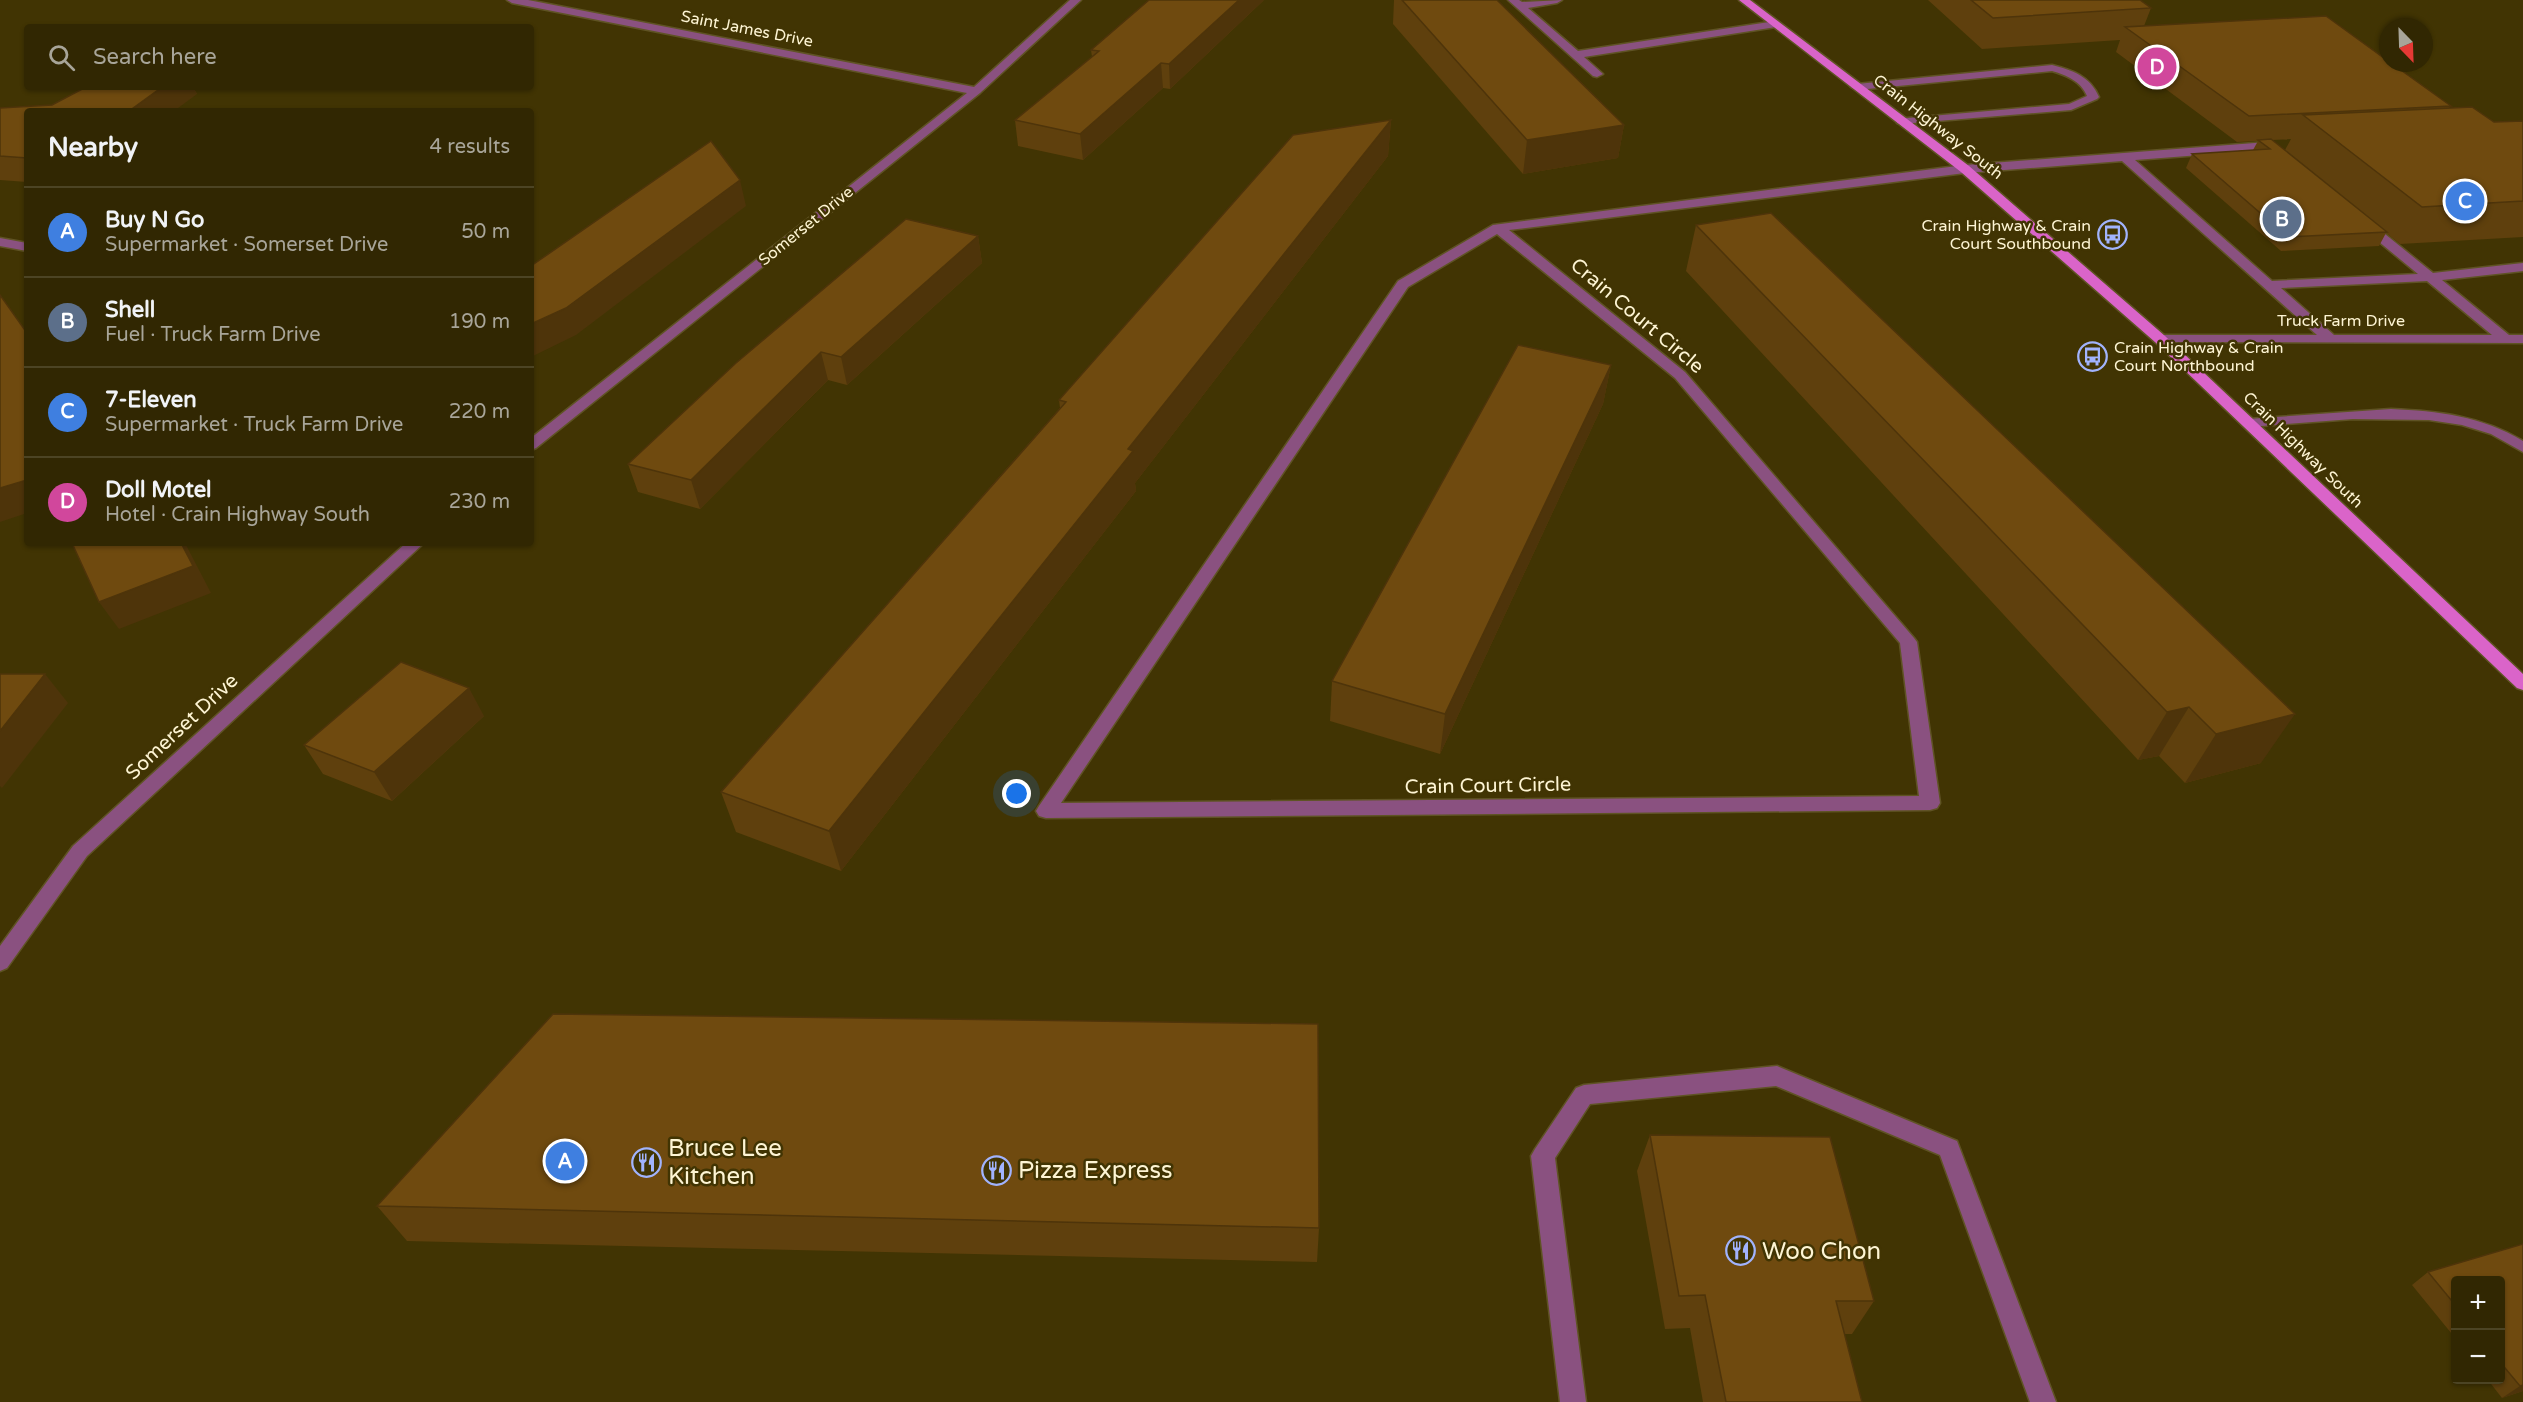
<!DOCTYPE html>
<html lang="en">
<head>
<meta charset="utf-8">
<style>
	:root { --surface:#312702; --page:#392f0c; --text:#f1f3f6; --muted:#a8a599; --line:#4c4424; --accent:#db2777 }
	body { margin:0; font-family:"Varela Round",sans-serif; background:var(--page); color:var(--text) }
	.controls { position:absolute; right:18px; bottom:18px; display:grid; overflow:hidden; border-radius:6px; box-shadow:0 2px 4px #0004 }
	.controls button { width:54px; height:54px; display:grid; place-items:center; padding:0; border:0; border-bottom:2px solid var(--line); background:var(--surface); color:var(--text); font:30px sans-serif }
	.compass { position:absolute; left:2379px; top:18px; width:54px; height:54px; border-radius:50%; background:var(--surface); box-shadow:0 2px 4px #0004; rotate:157deg }
	.you { position:absolute; left:1017px; top:794px; width:21px; height:21px; margin:-15px; border:4px solid #fff; border-radius:50%; background:#1a73e8; box-shadow:0 0 0 9px #1a73e833 }
	.badge { display:grid; place-items:center; width:39px; height:39px; border-radius:50%; background:var(--accent); color:#fff; font-size:20px; font-weight:700 }
	.pin { position:absolute; translate:-50% -50%; border:3px solid #fff; box-shadow:0 2px 6px #0006 }
	.list { margin:0; padding:0; list-style:none }
	h2 { display:flex; justify-content:space-between; align-items:center; height:78px; margin:0; padding:0 24px; font-size:26px }
	h2 small { font-size:20px; font-weight:400; color:var(--muted) }
	.list li { display:grid; grid-template-columns:39px 1fr auto; gap:18px; align-items:center; box-sizing:border-box; height:90px; padding:0 24px; border-top:2px solid var(--line) }
	.list b { display:block; font-size:22px; white-space:nowrap }
	.list p { margin:0; font-size:20px; white-space:nowrap; color:var(--muted) }
	.list em { font-size:20px; font-style:normal; color:var(--muted) }
	.icon { flex:none; width:33px; height:33px; fill:none; stroke:currentColor; stroke-width:2; stroke-linecap:round; stroke-linejoin:round }
	.map { position:relative; flex:none; width:2523px; height:1402px; overflow:hidden }
	.search { position:absolute; background:var(--surface); box-shadow:0 2px 4px #0004; left:24px; top:24px; width:510px; height:66px; display:flex; align-items:center; gap:15px; box-sizing:border-box; padding:0 21px; border-radius:6px; color:var(--muted); font-size:22px }
	.panel { position:absolute; background:var(--surface); box-shadow:0 2px 4px #0004; left:24px; top:108px; width:510px; height:438px; border-radius:6px }
	.map>svg:first-child { display:block }
</style>
</head>
<body>
<div class="map">
<svg width="2523" height="1402" viewBox="0 0 2523 1402">
	<rect width="100%" height="100%" fill="#413403"/>
	<g fill="none" stroke-linecap="round" stroke-linejoin="round">
		<defs>
			<g id="minor">
				<path d="M507 0H528L974 87 1070 0H1081L980 93 536 448 531 450V438L967 93 512 3Z"/>
				<path d="M1508 0H1519L1522 2 1562 0 1557 3 1528 8 1578 51 1776 21 1781 24 1776 27 1584 57 1603 74 1597 77 1593 76Z"/>
				<path d="M2052 65C2072 70 2090 76 2099 97L2097 99 2071 110 1901 124 1897 123V119L2069 104 2087 96C2081 81 2066 75 2052 71L1857 90 1851 87 1857 84Z"/>
				<path d="M2268 142 2279 149V155H2271L2265 150 2135 160 2272 281 2418 274 2361 227 2359 224 2361 221H2369L2433 273 2523 263V271L2442 280 2509 335H2523V343L2155 342 2153 339 2160 335H2317L2122 161 1965 173 1509 230 1685 372 1914 638 1917 642 1940 803 1937 808 1930 810 1046 818 1039 816 1036 811 1039 806 1398 281 1493 225 1965 165ZM1497 234 1675 378 1900 643 1919 796 1061 803 1408 287ZM2427 281 2492 335H2334L2281 288Z"/>
				<path d="M0 238 27 243V251L0 246Z"/>
				<path d="M2391 409C2438 411 2482 416 2523 441V452L2491 434 2462 425 2429 420 2353 419 2248 427 2241 423 2248 419Z"/>
				<path d="M406 543H424L87 856 7 968 0 971V946L73 846Z"/>
				<path d="M1777 1066 1957 1141 2056 1402H2030L1940 1155 1776 1086 1590 1104 1555 1158 1586 1402H1560L1531 1156 1535 1149 1576 1088 1584 1085Z"/>
			</g>
			<path id="major" d="M1739 0H1750L1969 166 2165 336 2523 674V690L2517 688 2155 342 1961 172Z"/>
		</defs>
		<use href="#minor" stroke="#5f5324" stroke-width="3"/>
		<use href="#major" stroke="#5f5324" stroke-width="3"/>
		<use href="#minor" fill="#8a5180" fill-rule="evenodd"/>
		<use href="#major" fill="#da64c9" fill-rule="evenodd"/>
	</g>
	<g fill="#5f400d" fill-rule="evenodd">
		<path d="M1264 0 1170 89 1163 88 1083 160 1018 146 1015 120 1092 57 1091 50Z"/>
		<path d="M1394 0H1497L1624 125 1618 158 1523 174 1393 24Z"/>
		<path d="M1928 0H2140L2151 8 2144 26 2451 106 2449 108 2494 122 2523 121V237L2400 244 2386 233 2379 246 2281 251 2186 168 2192 154 2253 150 2258 141 2237 142 2116 52 2120 40 1982 49ZM2291 139 2285 150 2272 140Z"/>
		<path d="M86 87H193L197 94 27 111V182L0 180V108L52 105Z"/>
		<path d="M1391 120 1388 156 1135 483 1136 491 841 871 736 832 721 792 1060 408 1059 400Z"/>
		<path d="M1696 225 2261 763 2185 783 2159 756 2138 760 1686 271Z"/>
		<path d="M978 236 982 263 847 385 828 380 700 509 638 492 628 464Z"/>
		<path d="M1611 365 1603 404 1440 754 1330 721 1332 681Z"/>
		<path d="M484 716 392 801 323 774 304 745Z"/>
		<path d="M1650 1135 1874 1301 1852 1334H1844L1862 1402H1703L1690 1328 1665 1329 1637 1171Z"/>
		<path d="M377 1206 1319 1228 1317 1262 407 1241Z"/>
		<path d="M2523 1244V1391L2502 1398 2488 1380H2500V1281H2456V1339L2412 1285 2428 1272Z"/>
	</g>
	<g fill="#4e340a">
		<path d="M1239 0H1264L1170 89 1169 64Z"/>
		<path d="M1161 63 1163 88 1083 160 1080 134Z"/>
		<path d="M162 87H193L197 94 174 111H129Z"/>
		<path d="M1391 120 1388 156 1135 483 1136 491 841 871 829 831 1128 449Z"/>
		<path d="M1624 125 1618 158 1523 174 1527 140Z"/>
		<path d="M740 180 746 206 576 335 531 357V324Z"/>
		<path d="M978 236 982 263 847 385 841 357Z"/>
		<path d="M821 352 828 380 700 509 691 480Z"/>
		<path d="M1611 365 1603 404 1440 754 1445 714Z"/>
		<path d="M27 480V513L0 522V488Z"/>
		<path d="M181 543H185L211 593 119 629 99 602Z"/>
		<path d="M45 674 68 703 2 788 0 786V731Z"/>
		<path d="M469 688 484 716 392 801 374 772Z"/>
		<path d="M2189 707 2159 756 2138 760 2167 712Z"/>
		<path d="M2295 714 2261 763 2185 783 2216 734Z"/>
		<path d="M2523 1385V1391L2502 1398 2520 1386Z"/>
	</g>
	<g fill="#6f4a0f" stroke="#4e340a" stroke-width="1.5">
		<path d="M1149 0H1239L1169 64 1161 63 1080 134 1015 120 1099 51 1091 50Z"/>
		<path d="M1402 0H1497L1624 125 1527 140Z"/>
		<path d="M1971 0H2140L2151 8 1993 18Z"/>
		<path d="M2326 16 2388 61V63H2391L2451 106 2249 116 2125 27Z"/>
		<path d="M86 87H162L129 111H27V158L0 156V108L52 105Z"/>
		<path d="M2472 107 2494 122 2523 121V201L2422 207 2303 115Z"/>
		<path d="M1391 120 1128 449 1133 451 829 831 721 792 1066 402 1059 400 1293 135Z"/>
		<path d="M2271 139 2387 232 2288 237 2192 154 2270 149 2258 140Z"/>
		<path d="M711 141 740 180 566 308 531 324V266Z"/>
		<path d="M1771 213 2295 714 2216 734 2189 707 2167 712 1696 225Z"/>
		<path d="M906 219 978 236 841 357 821 352 691 480 628 464 736 363Z"/>
		<path d="M0 295 27 333V480L0 488Z"/>
		<path d="M1518 345 1611 365 1445 714 1332 681Z"/>
		<path d="M72 543H181L193 566 99 602Z"/>
		<path d="M401 662 469 688 374 772 304 745Z"/>
		<path d="M0 674H45L0 731Z"/>
		<path d="M553 1014 1318 1024 1319 1228 377 1206Z"/>
		<path d="M1650 1135 1830 1137 1874 1301H1836L1862 1402H1726L1705 1295 1679 1296Z"/>
		<path d="M2523 1244V1385L2520 1386 2500 1362V1281H2456V1306L2428 1272Z"/>
	</g>
	<defs>
		<symbol id="bus-ring" viewBox="-11 -11 22 22"><circle r="9.5" fill="#413403" stroke="#a1b3fd" stroke-width="1.5"/><path d="M-5-6H5V4H4V6H2V4H-2V6H-4V4H-5ZM-3.5-4V0h7V-4ZM-3.5 1.2v1.5H-2V1.2ZM2 1.2v1.5H3.5V1.2Z" fill="#a1b3fd"/></symbol>
		<symbol id="restaurant-ring" viewBox="-11 -11 22 22"><circle r="9.5" fill="#413403" stroke="#a1b3fd" stroke-width="1.5"/><path d="M-5-6h1v4h1v-4h1v4h1v-4h1v5L-1.5 .5V6h-2V.5L-5-1ZM5-6V6H3V1.5H1.5Q1.5-4 5-6Z" fill="#a1b3fd"/></symbol>
	</defs>
	<g fill-rule="evenodd">
		<use href="#bus-ring" x="2096" y="218" width="33" height="33"/>
		<use href="#bus-ring" x="2076" y="340" width="33" height="33"/>
		<use href="#restaurant-ring" x="630" y="1146" width="33" height="33"/>
		<use href="#restaurant-ring" x="980" y="1154" width="33" height="33"/>
		<use href="#restaurant-ring" x="1724" y="1234" width="33" height="33"/>
	</g>
	<g text-anchor="middle" dominant-baseline="central" stroke-width="5" stroke-linejoin="round" paint-order="stroke">
		<g font-size="16" fill="#fef5d4" stroke="#413403">
			<text transform="translate(747 29) rotate(11)">Saint James Drive</text>
			<text transform="translate(1938 127) rotate(38)">Crain Highway South</text>
			<text transform="translate(806 226) rotate(-39)">Somerset Drive</text>
			<text x="2341" y="321">Truck Farm Drive</text>
			<text transform="translate(2303 450) rotate(44)">Crain Highway South</text>
		</g>
		<g font-size="16" fill="#fef5d4" stroke="#413403" text-anchor="end">
			<text x="2091" y="226">Crain Highway &amp; Crain<tspan x="2091" dy="18">Court Southbound</tspan></text>
			<text x="2114" y="348" text-anchor="start">Crain Highway &amp; Crain<tspan x="2114" dy="18">Court Northbound</tspan></text>
		</g>
		<g font-size="20" fill="#fef5d4" stroke="#413403">
			<text transform="translate(1637 316) rotate(40)">Crain Court Circle</text>
			<text transform="translate(182 727) rotate(-43)">Somerset Drive</text>
			<text transform="translate(1488 786) rotate(-1)">Crain Court Circle</text>
		</g>
		<g font-size="24" fill="#fef5d4" stroke="#413403" text-anchor="start">
			<text x="668" y="1148">Bruce Lee<tspan x="668" dy="28">Kitchen</tspan></text>
			<text x="1018" y="1170">Pizza Express</text>
			<text x="1762" y="1251">Woo Chon</text>
		</g>
	</g>
</svg>
<div class="controls">
<button>+</button>
<button>−</button>
</div>
<svg class="compass" viewBox="-18 -18 36 36"><path d="M0-13l5 13h-10z" fill="#e53935"/><path d="M0 13l5-13h-10z" fill="#a8a599"/></svg>
<div class="you"></div>
<div class="pin badge" style="left:565px;top:1161px;background:#3f7fe0">A</div>
<div class="pin badge" style="left:2282px;top:219px;background:#5c6f8a">B</div>
<div class="pin badge" style="left:2465px;top:201px;background:#3f7fe0">C</div>
<div class="pin badge" style="left:2157px;top:67px;background:#d1479c">D</div>
<div class="search"><svg class="icon" aria-label="search" viewBox="0 0 24 24"><circle cx="10" cy="10" r="6"/><path d="M15 15l6 6"/></svg>Search here</div>
<section class="panel">
<h2>Nearby<small>4 results</small></h2>
<ul class="list">
<li><span class="badge" style="background:#3f7fe0">A</span><div><b>Buy N Go</b><p>Supermarket · Somerset Drive</p></div><em>50 m</em></li>
<li><span class="badge" style="background:#5c6f8a">B</span><div><b>Shell</b><p>Fuel · Truck Farm Drive</p></div><em>190 m</em></li>
<li><span class="badge" style="background:#3f7fe0">C</span><div><b>7-Eleven</b><p>Supermarket · Truck Farm Drive</p></div><em>220 m</em></li>
<li><span class="badge" style="background:#d1479c">D</span><div><b>Doll Motel</b><p>Hotel · Crain Highway South</p></div><em>230 m</em></li>
</ul>
</section>
</div>
</body>
</html>
